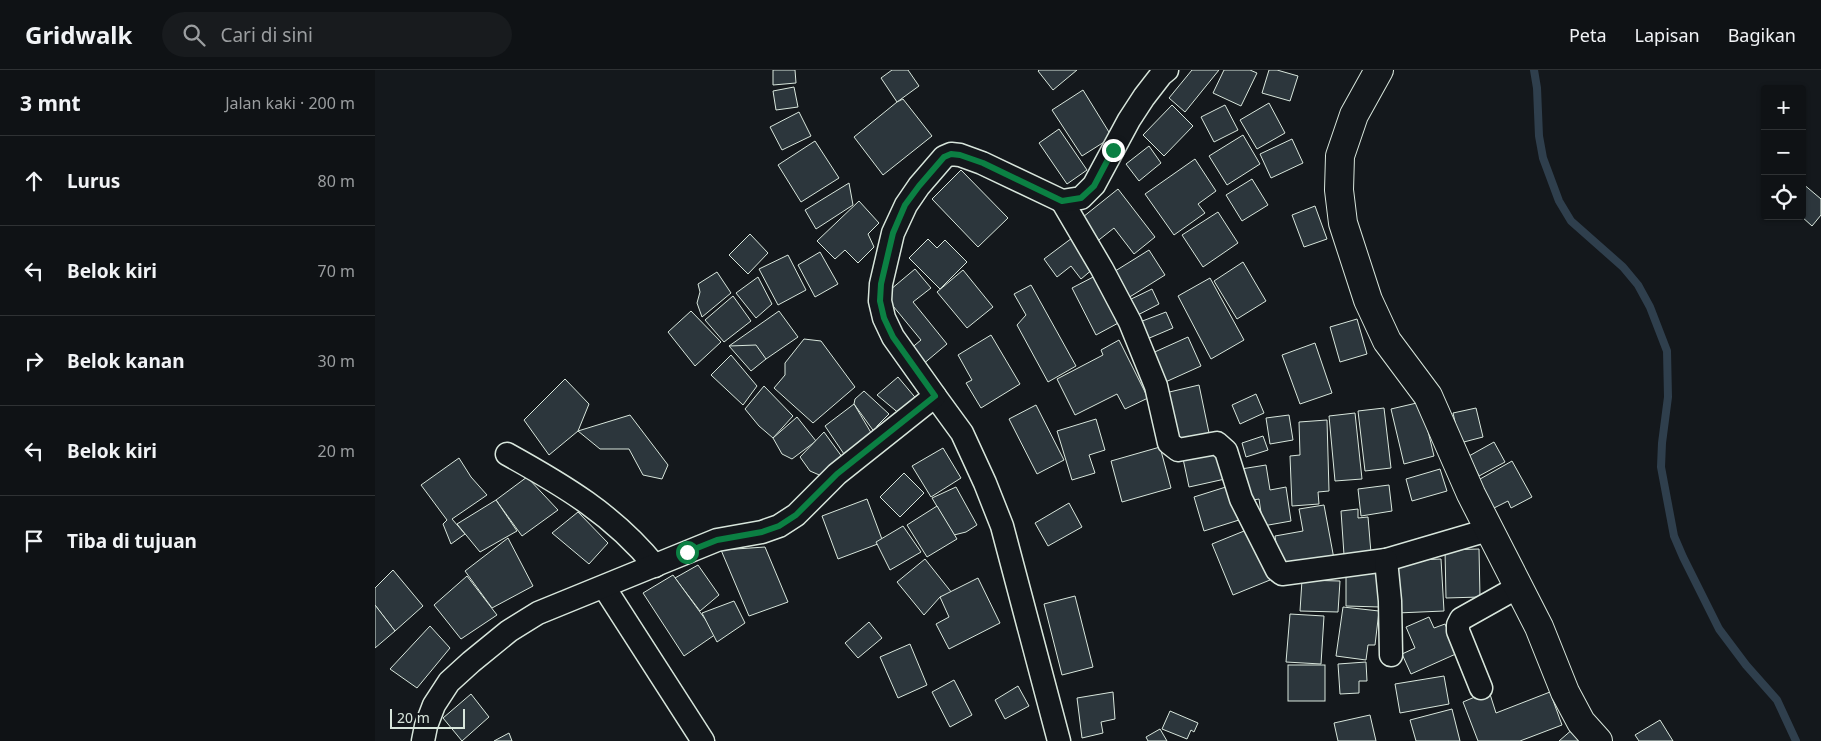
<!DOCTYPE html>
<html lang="id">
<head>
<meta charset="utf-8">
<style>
	:root { --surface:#0f1215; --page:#181b1e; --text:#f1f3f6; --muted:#9b9ea0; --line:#2f3234 }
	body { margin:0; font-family:"Noto Sans",sans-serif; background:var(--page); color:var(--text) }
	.controls { position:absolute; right:15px; top:15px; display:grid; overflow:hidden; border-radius:5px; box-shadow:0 1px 4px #0004 }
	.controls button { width:45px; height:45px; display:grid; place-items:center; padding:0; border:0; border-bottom:1px solid var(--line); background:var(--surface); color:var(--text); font:25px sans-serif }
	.scale { position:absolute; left:15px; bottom:12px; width:75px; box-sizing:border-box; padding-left:5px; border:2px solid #d8e6dc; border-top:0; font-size:14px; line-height:18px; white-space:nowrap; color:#d8e6dc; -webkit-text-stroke:4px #14181c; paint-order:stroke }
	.stop { position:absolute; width:15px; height:15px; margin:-11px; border:4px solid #0b8043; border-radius:50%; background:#fff }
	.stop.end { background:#0b8043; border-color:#fff; box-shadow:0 1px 5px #0008 }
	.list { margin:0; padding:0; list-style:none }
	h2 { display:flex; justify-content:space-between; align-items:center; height:65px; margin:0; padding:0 20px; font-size:21px }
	h2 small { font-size:16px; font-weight:400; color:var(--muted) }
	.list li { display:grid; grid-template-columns:32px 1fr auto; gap:15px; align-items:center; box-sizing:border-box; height:90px; padding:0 20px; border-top:1px solid var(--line) }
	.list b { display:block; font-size:19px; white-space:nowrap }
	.list em { font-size:16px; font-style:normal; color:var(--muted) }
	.icon { flex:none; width:28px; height:28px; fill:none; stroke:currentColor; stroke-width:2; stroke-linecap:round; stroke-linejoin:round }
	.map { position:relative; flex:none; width:1446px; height:671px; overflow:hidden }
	header { display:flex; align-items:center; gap:30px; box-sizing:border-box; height:70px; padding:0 25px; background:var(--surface); border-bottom:1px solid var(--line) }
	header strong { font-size:24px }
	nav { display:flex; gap:28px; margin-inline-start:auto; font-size:18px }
	.search { width:350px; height:45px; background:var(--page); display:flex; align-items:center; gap:12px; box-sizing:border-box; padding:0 18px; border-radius:28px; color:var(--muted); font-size:19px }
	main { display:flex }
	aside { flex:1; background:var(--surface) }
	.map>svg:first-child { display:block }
</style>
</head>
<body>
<header>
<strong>Gridwalk</strong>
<div class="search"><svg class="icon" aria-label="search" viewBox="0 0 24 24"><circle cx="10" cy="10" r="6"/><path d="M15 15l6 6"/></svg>Cari di sini</div>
<nav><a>Peta</a><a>Lapisan</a><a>Bagikan</a></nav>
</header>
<main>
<aside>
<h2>3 mnt<small>Jalan kaki · 200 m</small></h2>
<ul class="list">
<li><svg class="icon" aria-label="ahead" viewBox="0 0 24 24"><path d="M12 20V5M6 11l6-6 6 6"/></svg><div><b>Lurus</b></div><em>80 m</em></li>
<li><svg class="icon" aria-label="left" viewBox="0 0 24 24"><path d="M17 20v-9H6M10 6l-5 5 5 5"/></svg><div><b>Belok kiri</b></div><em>70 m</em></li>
<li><svg class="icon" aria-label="right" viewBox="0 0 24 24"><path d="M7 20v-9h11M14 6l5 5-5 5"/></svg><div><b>Belok kanan</b></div><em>30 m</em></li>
<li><svg class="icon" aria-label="left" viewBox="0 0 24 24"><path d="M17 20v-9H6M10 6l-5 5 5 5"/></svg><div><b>Belok kiri</b></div><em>20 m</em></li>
<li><svg class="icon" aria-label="arrive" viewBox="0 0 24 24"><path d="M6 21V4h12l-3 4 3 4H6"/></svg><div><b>Tiba di tujuan</b></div></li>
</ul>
</aside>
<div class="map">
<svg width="1446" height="671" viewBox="0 0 1446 671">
	<rect width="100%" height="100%" fill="#14181c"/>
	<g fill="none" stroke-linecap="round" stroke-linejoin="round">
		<path stroke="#2f3f4d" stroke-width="8" d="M1159 0 1162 18 1164 66 1168 88 1184 131 1196 151 1248 197 1263 215 1275 237 1292 281 1293 327 1287 373 1286 397 1299 466 1308 487 1344 559 1371 595 1402 630 1421 671"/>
	</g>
	<g fill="#2c363c" stroke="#d8e6dc">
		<path d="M398 0H420L421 13 398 15Z"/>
		<path d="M517 0H533L544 16 522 32 506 8Z"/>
		<path d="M664 0H702L678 20 663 1Z"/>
		<path d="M817 0H844L810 42 794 28Z"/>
		<path d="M849 0H875L882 3 866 36 838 23Z"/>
		<path d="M894 0H902L923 6 915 31 887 23Z"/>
		<path d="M419 17 423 37 401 40 398 21Z"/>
		<path d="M708 20 737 67 707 86 677 40Z"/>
		<path d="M528 29 557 66 508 105 479 67 522 32Z"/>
		<path d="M894 33 910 63 882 79 865 50Z"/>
		<path d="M797 35 818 56 789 86 768 65Z"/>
		<path d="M850 35 863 60 839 72 826 47Z"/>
		<path d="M424 42 436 66 407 80 395 57Z"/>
		<path d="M684 59 712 100 692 114 664 73Z"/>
		<path d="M868 65 885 94 852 115 834 86Z"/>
		<path d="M917 69 928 93 896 108 885 84Z"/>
		<path d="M440 71 464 108 426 132 403 95Z"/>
		<path d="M774 76 786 93 764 111 751 94Z"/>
		<path d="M820 89 841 121 823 134 830 143 799 165 770 124Z"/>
		<path d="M586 100 633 148 603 177 557 129Z"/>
		<path d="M877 109 893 135 867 151 851 125Z"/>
		<path d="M474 113 478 135 441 159 430 140Z"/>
		<path d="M1427 113 1446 129V145L1437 156 1426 146H1427Z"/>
		<path d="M743 119 780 167 759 184 739 158 720 173 703 151Z"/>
		<path d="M484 131 504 153 493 164 499 177 483 193 470 180 460 189 442 171Z"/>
		<path d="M940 136 952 169 929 177 917 145Z"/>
		<path d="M843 142 863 173 828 197 807 165Z"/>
		<path d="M375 164 393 183 373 204 354 185Z"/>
		<path d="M697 168 719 198 706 209 696 196 682 207 669 189Z"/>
		<path d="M553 169 562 178 570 170 592 192 565 219 534 188Z"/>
		<path d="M774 180 790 205 753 228 737 203Z"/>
		<path d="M445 182 463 214 440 227 423 195Z"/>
		<path d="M413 185 431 220 403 235 384 199Z"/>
		<path d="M868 192 891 231 862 249 839 211Z"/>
		<path d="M540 199 556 218 538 232 572 274 547 295 534 280 546 270 509 225Z"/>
		<path d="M588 200 618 237 592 258 562 222Z"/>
		<path d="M342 202 356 223 327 247 322 233 325 222 323 214Z"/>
		<path d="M722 205 747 251 721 265 697 218Z"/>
		<path d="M383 207 397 234 381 248 361 223Z"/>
		<path d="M835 208 869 270 836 289 803 226Z"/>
		<path d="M656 215 701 296 673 312 642 255 651 245 639 224Z"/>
		<path d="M777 219 784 234 757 248 750 232Z"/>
		<path d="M358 226 376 251 349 272 330 250Z"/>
		<path d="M316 241 346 272 320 296 293 262Z"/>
		<path d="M404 241 423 267 391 289 354 276Z"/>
		<path d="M791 242 798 258 765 272 757 255Z"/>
		<path d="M982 249 992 284 965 292 955 257Z"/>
		<path d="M616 265 645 314 606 338 591 313 597 310 583 285Z"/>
		<path d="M813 267 826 296 786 314 773 285Z"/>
		<path d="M429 269 446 271 480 317 438 353 399 318 410 305V293Z"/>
		<path d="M744 270 773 328 750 339 742 324 700 345 682 309 728 285 726 280Z"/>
		<path d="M940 273 957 323 925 334 907 285Z"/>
		<path d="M381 275 391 289 376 301 354 276Z"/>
		<path d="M356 285 382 316 368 335 336 305Z"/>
		<path d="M523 307 544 332 526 345 502 325Z"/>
		<path d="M190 309 214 334 203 361 174 385 149 350Z"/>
		<path d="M824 315 834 363 796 372 786 324Z"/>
		<path d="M389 316 418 346 398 368 384 356 370 339Z"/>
		<path d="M489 321 514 344 502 356 500 363 479 334 480 329Z"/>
		<path d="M881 324 889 343 865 354 857 335Z"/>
		<path d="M1046 332 1059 386 1029 394 1016 339Z"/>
		<path d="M479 334 498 366 471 387 450 356Z"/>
		<path d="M661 335 689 390 662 404 634 349Z"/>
		<path d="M1009 338 1016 398 990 401 983 341Z"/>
		<path d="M1101 338 1108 367 1085 373 1078 343Z"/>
		<path d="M980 343 987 409 960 411 954 346Z"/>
		<path d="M255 345 293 395 287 409 268 405 254 379H225L203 361Z"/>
		<path d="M914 345 918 370 895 374 891 348Z"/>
		<path d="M422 347 441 371 417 389 407 384 398 368Z"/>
		<path d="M721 349 730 380 714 385 720 403 697 410 682 361Z"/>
		<path d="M952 350 954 421 943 422 944 434 917 436 915 386 925 385 924 352Z"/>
		<path d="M449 362 470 391 449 407 435 401 425 387Z"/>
		<path d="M888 366 893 380 871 387 867 373Z"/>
		<path d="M1119 372 1130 392 1104 406 1094 386Z"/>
		<path d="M843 376 850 409 814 417 807 384Z"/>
		<path d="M785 377 796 418 747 432 736 391Z"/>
		<path d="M568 378 586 408 556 427 537 396Z"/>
		<path d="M84 388 96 407 112 425 77 449 90 464 76 474 68 454 72 450 46 415Z"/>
		<path d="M1137 391 1157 427 1136 438 1133 431 1113 441 1098 413Z"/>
		<path d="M891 395 895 420 911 417 916 451 888 456 884 429 872 431 866 399Z"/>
		<path d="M1065 399 1072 421 1037 431 1031 409Z"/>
		<path d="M529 403 549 423 525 447 505 427Z"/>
		<path d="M152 407 183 440 147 466 121 430Z"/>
		<path d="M1014 415 1017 441 986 446 983 419Z"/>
		<path d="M854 416 864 450 829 461 819 427Z"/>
		<path d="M581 417 602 455 591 462 579 465 557 428Z"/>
		<path d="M492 429 508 472 463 489 447 446Z"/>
		<path d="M121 430 142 461 105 482 82 454Z"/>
		<path d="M694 433 707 457 673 476 660 453Z"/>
		<path d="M949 435 959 489 905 499 900 466 928 461 924 439Z"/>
		<path d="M562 436 582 469 552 487 532 455Z"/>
		<path d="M983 439V448L993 447 996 483 969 485 966 441Z"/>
		<path d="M203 442 233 473 214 494 177 463Z"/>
		<path d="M528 456 546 482 515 500 501 472Z"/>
		<path d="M874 459 895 510 858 525 837 474Z"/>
		<path d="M133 468 158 516 117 538 90 501Z"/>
		<path d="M390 477 413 532 374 546 346 480Z"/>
		<path d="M1104 479 1105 527 1071 528 1070 480Z"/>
		<path d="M550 489 577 523 565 527 549 545 522 512Z"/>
		<path d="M1066 489 1069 541 1022 543 1019 491Z"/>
		<path d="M323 495 344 525 325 541 300 508Z"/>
		<path d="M1006 498 1005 537 971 536V500Z"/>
		<path d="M18 500 48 536 20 561 0 535V518Z"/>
		<path d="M298 505 341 564 309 586 268 523Z"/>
		<path d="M92 506 122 545 86 569 59 535Z"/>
		<path d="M603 508 625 553 574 579 561 554 574 547 565 527Z"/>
		<path d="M927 510 965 511 963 542 925 541Z"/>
		<path d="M700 526 718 597 687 605 669 534Z"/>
		<path d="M359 531 370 553 342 572 327 543Z"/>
		<path d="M0 535 20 561 0 578Z"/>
		<path d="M968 537 1004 541 1000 575H993L991 590 961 586Z"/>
		<path d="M915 544 949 546 946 594 911 592Z"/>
		<path d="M1054 547 1059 558 1070 554 1083 583 1036 604 1027 584 1040 578 1031 557Z"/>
		<path d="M494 552 507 568 483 588 470 573Z"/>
		<path d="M55 556 75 578 42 618 15 599Z"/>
		<path d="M535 574 552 615 523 628 505 587Z"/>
		<path d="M991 592 992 611H984V623L965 624 963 594Z"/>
		<rect x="913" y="595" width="37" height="36"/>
		<path d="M1069 606 1074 634 1025 643 1020 614Z"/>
		<path d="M579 610 597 645 575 657 557 622Z"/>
		<path d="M643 616 654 636 630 649 620 630Z"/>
		<path d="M1114 621 1121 643 1175 622 1187 655 1145 671H1103L1088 632Z"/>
		<path d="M738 622 740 649 726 652 728 663 707 668 702 628Z"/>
		<path d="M96 624 114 647 87 671 68 648Z"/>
		<path d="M1077 639 1085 671H1041L1035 650Z"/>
		<path d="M795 641 823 653 819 662 816 660 812 669 787 659Z"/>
		<path d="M995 645 1001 671H963L959 653Z"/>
		<path d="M1285 650 1298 671H1264L1260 665Z"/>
		<path d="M1199 658 1209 671H1184Z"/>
		<path d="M785 659 792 671H773L771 667Z"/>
		<path d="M134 663 137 671H119Z"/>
	</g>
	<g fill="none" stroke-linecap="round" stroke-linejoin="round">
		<defs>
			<g id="minor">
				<path d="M687 131 727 199 755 252 781 316 794 373 803 380 842 373 851 381 866 429 902 500 907 504 1011 490 1113 460"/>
				<path d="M560 326 587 363 610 413 627 456 684 671"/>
				<path d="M132 384C188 415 239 445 280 496"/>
				<path d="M1011 490 1015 531 1016 585"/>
				<path d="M229 517 328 671"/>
				<path d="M1106 618 1083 561V555L1086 549 1143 517"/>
				<path d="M48 671 51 656 59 635 74 612 96 592 134 561 163 543 342 470 387 462 404 456 421 445 462 404 560 326 518 267 509 248 505 231 506 214 518 163 531 135 544 116 569 87 576 84 585 85 607 93 687 131 706 128 719 115 754 50 769 27 786 5 792 0"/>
			</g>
			<path id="tertiary" d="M1004 0 979 45 965 86 964 120 968 153 993 230 1012 271 1053 326 1096 424 1164 557 1190 622 1206 652 1223 671"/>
		</defs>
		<use href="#minor" stroke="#d8e6dc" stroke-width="25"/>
		<use href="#tertiary" stroke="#d8e6dc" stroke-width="30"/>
		<use href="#minor" stroke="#14181c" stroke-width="22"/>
		<use href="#tertiary" stroke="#14181c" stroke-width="28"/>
	</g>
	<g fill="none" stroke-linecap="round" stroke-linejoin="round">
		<path stroke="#0b8043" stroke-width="6" d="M312 482 342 470 387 462 404 456 421 445 462 404 560 326 518 267 509 248 505 231 506 214 518 163 530 135 544 116 569 87 576 84 585 85 608 93 687 131 706 128 719 116 738 80"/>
	</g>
</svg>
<div class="controls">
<button>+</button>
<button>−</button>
<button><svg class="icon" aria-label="locate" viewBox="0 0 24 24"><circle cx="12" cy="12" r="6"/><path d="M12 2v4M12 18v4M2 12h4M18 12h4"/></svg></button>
</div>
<div class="scale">20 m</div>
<div class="stop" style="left:312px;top:482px"></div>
<div class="stop end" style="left:738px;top:80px"></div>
</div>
</main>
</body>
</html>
